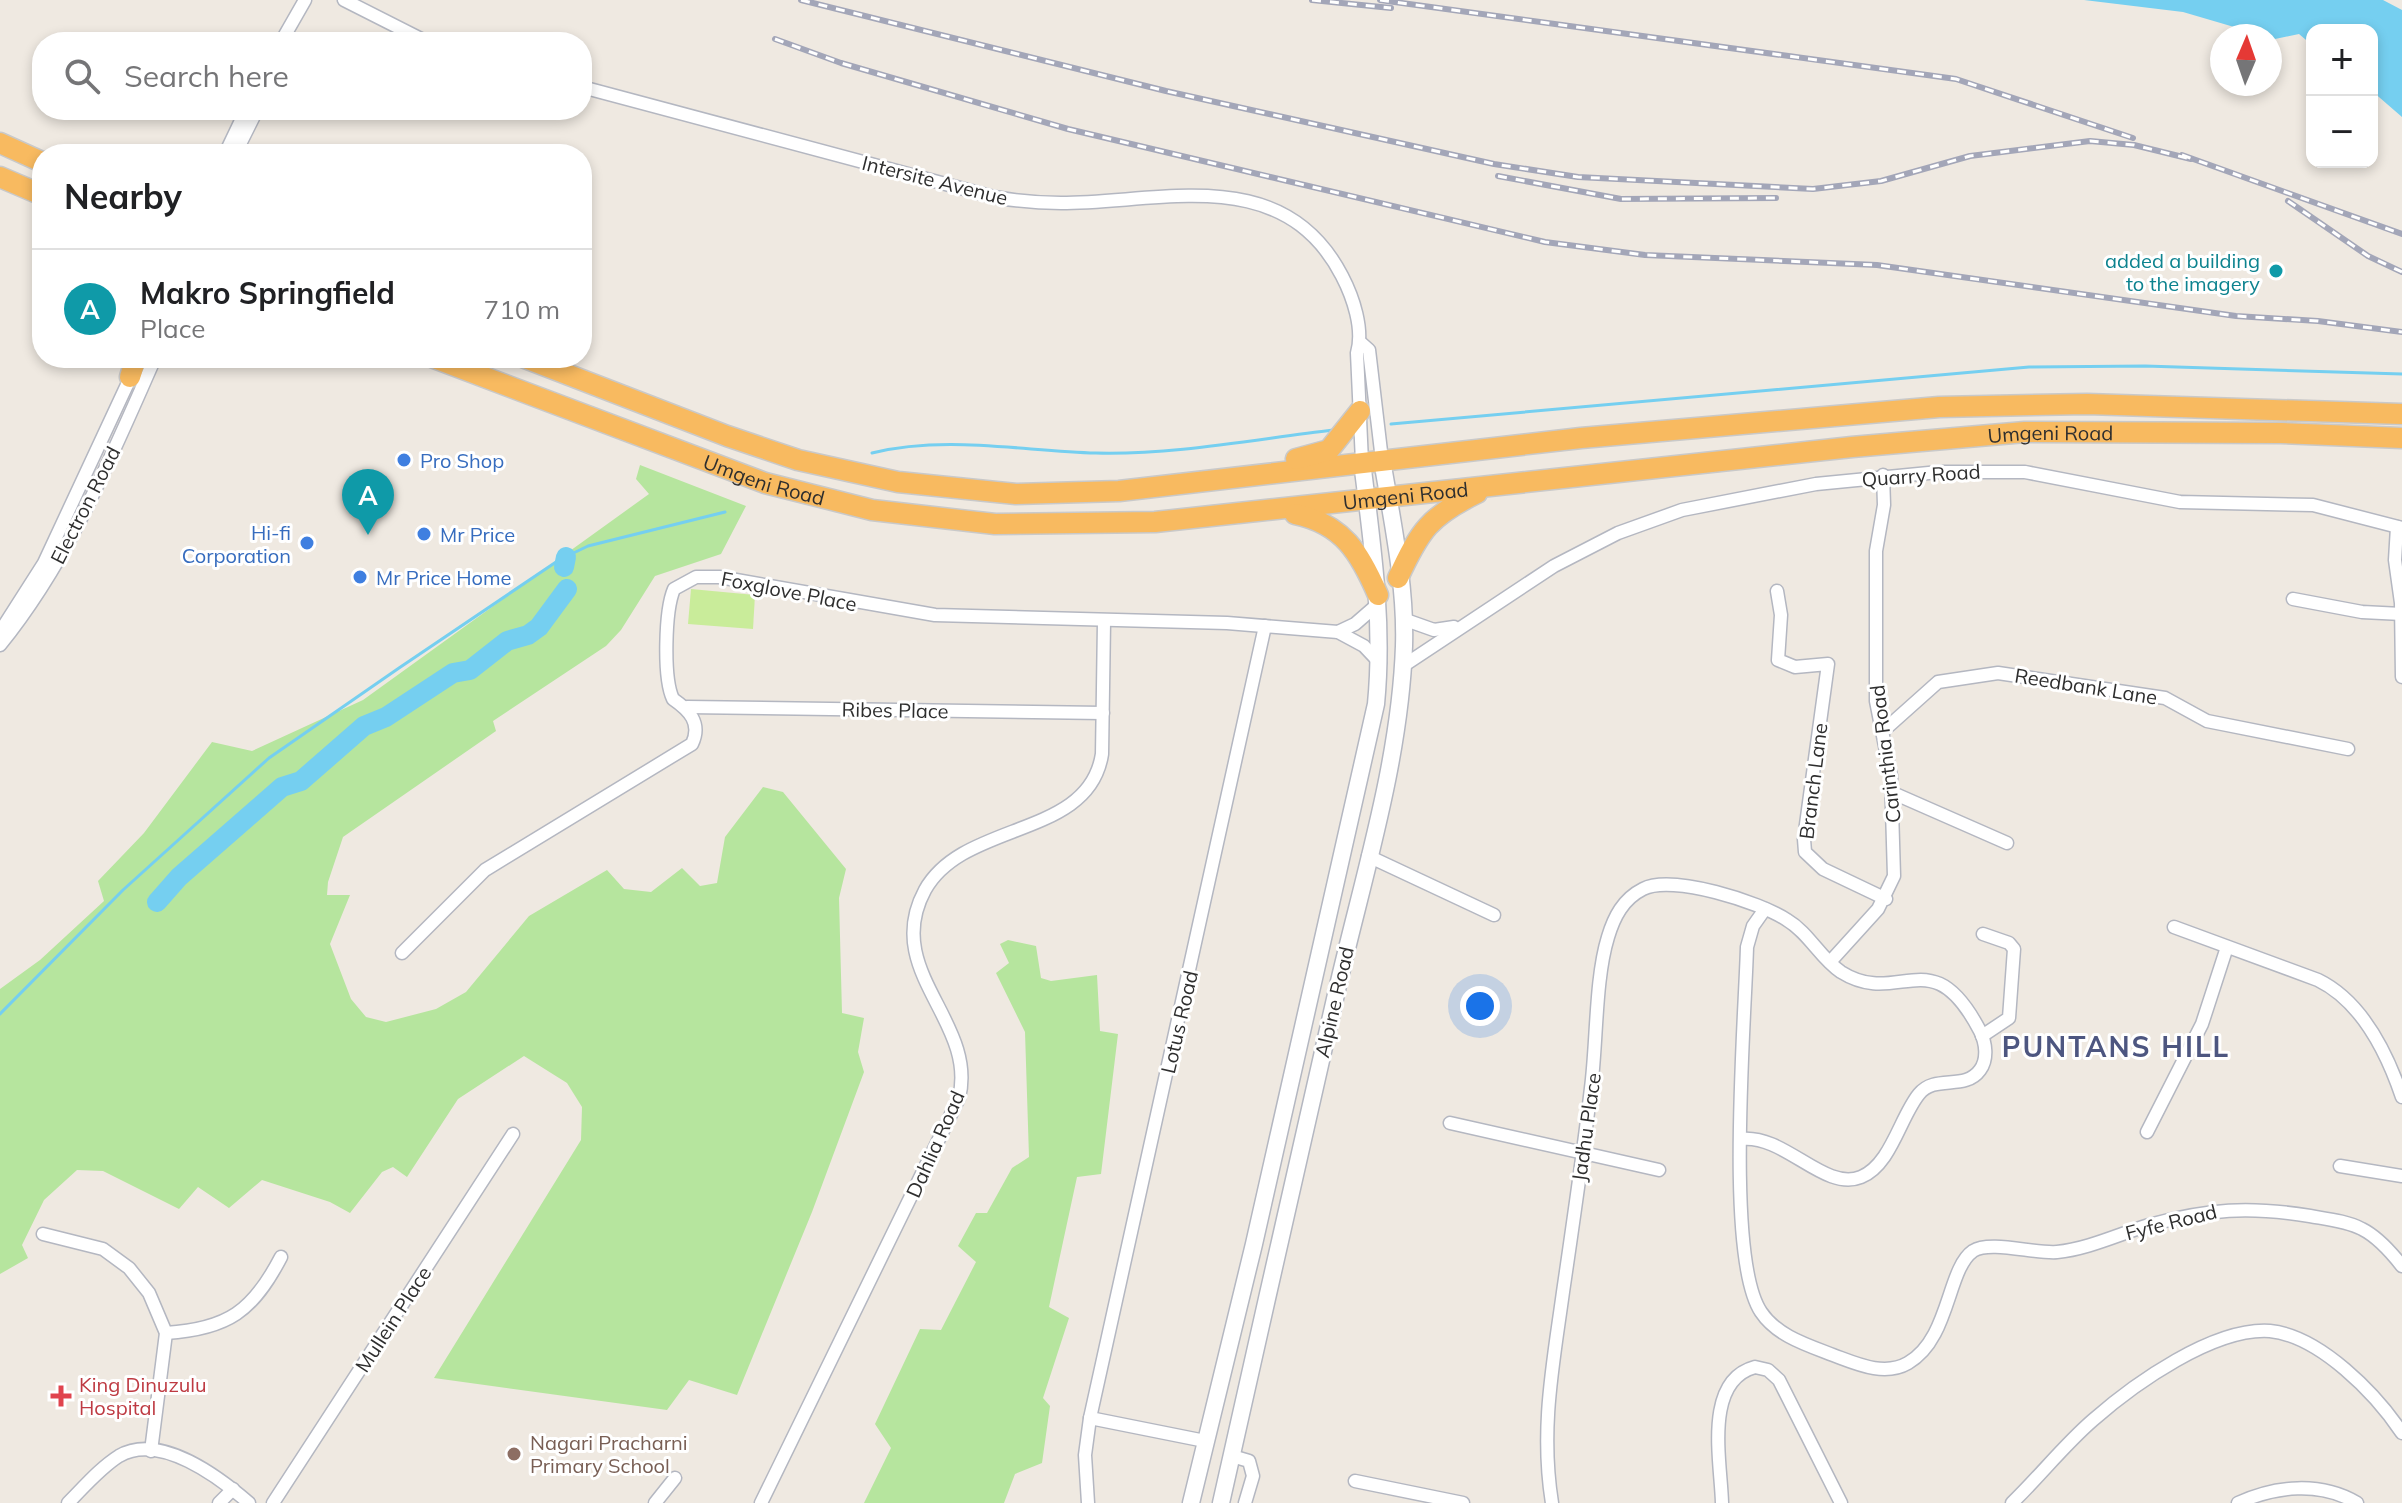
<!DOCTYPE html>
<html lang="en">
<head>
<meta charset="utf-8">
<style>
	:root { --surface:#fff; --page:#f6f6f6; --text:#202124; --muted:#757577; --line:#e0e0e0; --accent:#4264fb }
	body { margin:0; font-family:Mulish,sans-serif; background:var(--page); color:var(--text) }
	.controls { position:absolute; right:24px; top:24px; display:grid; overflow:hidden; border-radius:16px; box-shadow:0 4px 12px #0003 }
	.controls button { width:72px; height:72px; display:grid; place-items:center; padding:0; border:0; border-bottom:2px solid var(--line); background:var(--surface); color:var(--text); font:40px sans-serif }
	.compass { position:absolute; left:2210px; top:24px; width:72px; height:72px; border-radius:50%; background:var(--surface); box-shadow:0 4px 12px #0003; rotate:2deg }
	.you { position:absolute; left:1480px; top:1006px; width:28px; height:28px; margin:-20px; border:6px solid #fff; border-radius:50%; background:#1a73e8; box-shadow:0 0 0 12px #1a73e833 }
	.badge { display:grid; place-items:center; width:52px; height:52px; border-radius:50%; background:var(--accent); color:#fff; font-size:26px; font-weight:700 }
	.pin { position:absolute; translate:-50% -66px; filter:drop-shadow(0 2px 4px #0008) }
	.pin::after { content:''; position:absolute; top:42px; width:28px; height:24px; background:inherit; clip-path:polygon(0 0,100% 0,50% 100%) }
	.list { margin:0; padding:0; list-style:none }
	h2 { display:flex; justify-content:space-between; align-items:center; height:104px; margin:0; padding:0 32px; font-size:34px }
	h2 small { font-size:26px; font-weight:400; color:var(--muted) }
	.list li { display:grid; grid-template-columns:52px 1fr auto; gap:24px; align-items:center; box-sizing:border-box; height:120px; padding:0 32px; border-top:2px solid var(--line) }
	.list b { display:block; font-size:30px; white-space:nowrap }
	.list p { margin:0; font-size:26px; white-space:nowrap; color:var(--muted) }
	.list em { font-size:26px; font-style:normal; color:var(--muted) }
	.icon { flex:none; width:44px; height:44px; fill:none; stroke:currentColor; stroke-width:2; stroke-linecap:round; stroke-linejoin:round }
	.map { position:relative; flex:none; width:2402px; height:1503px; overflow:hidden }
	.search { position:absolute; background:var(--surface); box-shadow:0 4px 12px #0003; left:32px; top:32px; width:560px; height:88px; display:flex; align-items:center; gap:20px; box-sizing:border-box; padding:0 28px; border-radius:32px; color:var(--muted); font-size:30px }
	.panel { position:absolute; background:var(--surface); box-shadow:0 4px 12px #0003; left:32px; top:144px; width:560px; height:224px; border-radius:32px }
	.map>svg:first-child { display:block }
</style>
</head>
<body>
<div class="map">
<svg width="2402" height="1503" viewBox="0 0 2402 1503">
	<rect width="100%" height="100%" fill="#efe9e1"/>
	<g fill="#b6e59e">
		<path d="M640 465 746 506 721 554 655 576 621 630 606 646 493 721 496 731 343 837 328 882 327 895H350L330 944 351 999 366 1017 386 1022 436 1009 466 992 529 916 607 870 624 889 651 892 682 868 700 886 717 883 725 837 763 787 783 792 846 869 839 898 842 1013 864 1018 858 1052 864 1072 812 1212 737 1395 689 1380 667 1410 434 1378 581 1140 582 1107 567 1083 524 1056 458 1099 407 1177 393 1167 382 1172 350 1213 330 1202 262 1180 229 1208 198 1187 179 1209 103 1171 77 1170 44 1200 22 1245 28 1258 0 1274V989L40 960 104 901 98 881 144 833 212 742 252 751 363 700 649 494 636 479Z"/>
		<path d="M1008 940 1036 946 1041 978 1051 981 1097 975 1100 1031 1118 1034 1101 1174 1077 1177 1049 1307 1069 1318 1043 1398 1050 1406 1042 1463 1015 1474 1004 1503H864L891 1448 875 1424 920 1329 941 1330 976 1262 958 1246 976 1213H987L1012 1168 1029 1157 1025 1032 996 973 1009 963 1000 944Z"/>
	</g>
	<path fill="#c9ec9a" d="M691 589 755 595 753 629 688 624Z"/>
	<path fill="#75cff0" d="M2084 0H2383L2402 10V117L2372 91V30H2312V45L2299 34 2275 39 2183 12Z"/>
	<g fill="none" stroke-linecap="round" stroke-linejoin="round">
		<g stroke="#75cff0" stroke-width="3">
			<path d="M1391 424 2029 367 2145 366 2402 374"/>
			<path d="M872 453C945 435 1022 451 1096 453 1174 455 1256 439 1333 430"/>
			<path d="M0 1014 123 890 269 758 399 668 559 560 588 546 725 512"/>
		</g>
		<g stroke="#75cff0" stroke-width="20">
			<path d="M564 567 566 557"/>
			<path d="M157 902 179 877 282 787 301 781 364 726 386 717 453 673 470 670 507 641 528 635 539 627 567 589"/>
		</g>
		<defs>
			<g id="minor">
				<path d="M344 0 427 42"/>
				<path d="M281 42 305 0"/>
				<path d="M582 87 994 197C1016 201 1039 203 1061 203 1162 203 1283 162 1342 276 1353 297 1364 329 1357 353L1362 462"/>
				<path d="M225 154 246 110"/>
				<path d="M235 154 257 110"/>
				<path d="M1360 342 1369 350 1382 460"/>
				<path d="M2397 527 2395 560 2401 603 2402 677"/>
				<path d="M1777 591 1781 615 1778 660 1795 667 1828 664 1804 839 1805 852 1823 869 1886 899"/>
				<path d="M2293 599 2362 612 2402 614"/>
				<path d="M1403 619 1434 630 1454 627"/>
				<path d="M0 632 44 563 133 372"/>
				<path d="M1338 632 1355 624 1378 604"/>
				<path d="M0 645C69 560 111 457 155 358"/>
				<path d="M1403 666 1554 566 1618 533 1682 510 1816 484 1939 472H2025L2180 502 2313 505 2402 528"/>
				<path d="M687 707 1103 713"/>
				<path d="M1882 732 1938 682 1998 673 2165 698 2207 721 2348 749"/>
				<path d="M1893 793 2007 843"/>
				<path d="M1368 856 1494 915"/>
				<path d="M1765 909 1753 926 1747 947C1745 1021 1725 1258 1761 1312 1777 1336 1807 1345 1833 1355 1855 1363 1884 1377 1908 1363 1950 1339 1947 1269 1973 1251 1990 1240 2035 1254 2057 1252 2088 1249 2119 1234 2149 1225 2208 1209 2249 1206 2310 1216 2327 1219 2347 1221 2362 1229 2378 1237 2391 1252 2402 1266"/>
				<path d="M2174 927 2318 980C2361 1001 2387 1053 2402 1097"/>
				<path d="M402 953 485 870 692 744C702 723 689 710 673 699 663 678 665 610 674 589L696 577H719L935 615 1227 623 1338 632 1364 646 1380 663"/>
				<path d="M1830 962 1878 909 1894 876 1891 776 1876 701V551L1884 505 1883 475"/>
				<path d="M1982 1036 2009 1018 2014 949 2009 943 1983 934"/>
				<path d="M1450 1123 1659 1170"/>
				<path d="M2147 1132 2202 1024 2227 947"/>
				<path d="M2340 1166 2402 1176"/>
				<path d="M43 1234 103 1249 129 1268 149 1293 166 1333 151 1451"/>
				<path d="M166 1333C228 1329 253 1311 281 1257"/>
				<path d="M1090 1418 1205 1441"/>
				<path d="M1232 1456 1249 1461 1253 1476 1245 1503"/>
				<path d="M1355 1481 1463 1503"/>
				<path d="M68 1503C84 1487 100 1468 119 1456 160 1432 220 1478 249 1503"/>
				<path d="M219 1503 233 1489"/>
				<path d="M273 1503 513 1134"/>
				<path d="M655 1503 675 1478"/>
				<path d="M761 1503 959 1098C978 1021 881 971 925 890 964 820 1089 839 1102 754L1104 622"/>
				<path d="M1088 1503 1085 1455 1090 1418 1265 626"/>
				<path d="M1552 1503C1540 1429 1553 1365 1563 1292 1573 1224 1583 1156 1591 1088 1597 1042 1595 979 1608 937 1614 917 1623 899 1643 889 1672 874 1760 902 1787 920 1809 933 1820 958 1841 972 1900 1009 1931 937 1980 1031 1986 1043 1988 1059 1980 1070 1965 1091 1935 1074 1919 1094 1900 1117 1891 1165 1861 1177 1824 1192 1785 1134 1741 1139"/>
				<path d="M1722 1503C1721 1462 1703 1381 1755 1367L1768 1370 1779 1380 1841 1503"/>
				<path d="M2012 1503C2040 1476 2064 1445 2093 1420 2134 1384 2214 1327 2270 1331 2320 1336 2376 1394 2402 1433"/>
				<path d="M2238 1503C2275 1486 2320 1481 2357 1503"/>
			</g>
			<g id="secondary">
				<path d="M1191 1503 1254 1244 1376 704C1384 622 1372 543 1362 462"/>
				<path d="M1221 1503C1260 1332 1297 1161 1337 990 1363 877 1400 762 1404 646 1406 585 1392 520 1382 460"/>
			</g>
			<g id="trunk">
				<path d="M0 143 42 162"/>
				<path d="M0 177 42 195"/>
				<path id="s1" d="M434 358 765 483 872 510 995 524 1155 522 1852 447 2025 432 2281 433 2402 438"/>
				<path d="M525 358 727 436 798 460 898 482 1016 494 1119 491 1581 438 1939 407 2087 404 2402 414"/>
				<path d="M130 377 136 358"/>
				<path d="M1296 459 1329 450 1360 411"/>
				<path d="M1295 514C1343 524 1360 553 1378 595"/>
				<path d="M1398 578C1420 530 1430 516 1477 493"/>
			</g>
		</defs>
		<use href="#minor" stroke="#b4b7c1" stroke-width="15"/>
		<use href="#secondary" stroke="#b4b7c1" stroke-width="19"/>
		<use href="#trunk" stroke="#c9c9c9" stroke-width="23"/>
		<use href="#minor" stroke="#fff" stroke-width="12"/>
		<use href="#secondary" stroke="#fff" stroke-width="16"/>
		<use href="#trunk" stroke="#f8ba60" stroke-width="20"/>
		<defs>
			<g id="rail">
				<path d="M801 0 1166 91 1494 164 1578 177 1813 189 1881 181 1970 156 2090 141 2134 145 2191 159"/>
				<path d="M1312 0 1391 8"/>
				<path d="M1380 0 1956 79 2133 138"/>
				<path d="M775 39 841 63 1068 129 1545 242 1645 255 1877 265 2236 316 2318 321 2402 332"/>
				<path d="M2182 155 2402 234"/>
				<path d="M1498 176 1621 199 1776 198"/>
				<path d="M2288 201 2368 256 2402 272"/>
			</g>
		</defs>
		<use href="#rail" stroke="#a3a6b8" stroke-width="6"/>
		<use href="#rail" stroke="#fff" stroke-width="3" stroke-dasharray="9" stroke-linecap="butt"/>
	</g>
	<circle fill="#0f9aa8" stroke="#fff" stroke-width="3" cx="2276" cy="271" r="8"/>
	<g fill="#3f7fe0" stroke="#fff" stroke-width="3">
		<circle cx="404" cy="460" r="8"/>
		<circle cx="424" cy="534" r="8"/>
		<circle cx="307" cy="543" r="8"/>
		<circle cx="360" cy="577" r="8"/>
	</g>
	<path fill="#e0444e" stroke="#fff" stroke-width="3" d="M57 1384h8v8h8v8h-8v8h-8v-8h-8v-8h8z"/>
	<circle fill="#8d6e63" stroke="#fff" stroke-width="3" cx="514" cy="1454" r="8"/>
	<g text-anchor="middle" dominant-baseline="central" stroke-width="6" stroke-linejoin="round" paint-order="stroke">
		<g font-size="20" fill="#2e2e2e" stroke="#fff">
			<text transform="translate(935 180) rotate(14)">Intersite Avenue</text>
			<text stroke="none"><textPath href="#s1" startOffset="1648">Umgeni Road</textPath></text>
			<text transform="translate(1921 475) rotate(-4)">Quarry Road</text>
			<text stroke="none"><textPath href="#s1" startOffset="352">Umgeni Road</textPath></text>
			<text stroke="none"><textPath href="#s1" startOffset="1000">Umgeni Road</textPath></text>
			<text transform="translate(85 505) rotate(-63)">Electron Road</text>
			<text transform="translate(789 591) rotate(11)">Foxglove Place</text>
			<text transform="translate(2086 686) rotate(9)">Reedbank Lane</text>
			<text transform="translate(895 710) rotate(1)">Ribes Place</text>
			<text transform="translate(1885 754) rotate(-97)">Carinthia Road</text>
			<text transform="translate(1813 781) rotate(-83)">Branch Lane</text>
			<text transform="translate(1334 1002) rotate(-77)">Alpine Road</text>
			<text transform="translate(1179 1022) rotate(-77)">Lotus Road</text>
			<text transform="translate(1586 1127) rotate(-82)">Jadhu Place</text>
			<text transform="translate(935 1144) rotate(-66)">Dahlia Road</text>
			<text transform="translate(2171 1222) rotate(-14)">Fyfe Road</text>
			<text transform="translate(393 1319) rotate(-57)">Mullein Place</text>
		</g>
		<g font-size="20" fill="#0d838f" stroke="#fff" text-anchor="end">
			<text x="2260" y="260">added a building<tspan x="2260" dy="23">to the imagery</tspan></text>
		</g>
		<g font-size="20" fill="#366cbe" stroke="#fff" text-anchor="start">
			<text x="420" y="460">Pro Shop</text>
			<text x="291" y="532" text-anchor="end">Hi-fi<tspan x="291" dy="23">Corporation</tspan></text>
			<text x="440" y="534">Mr Price</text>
			<text x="376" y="577">Mr Price Home</text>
		</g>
		<g font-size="20" fill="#be3a42" stroke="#fff" text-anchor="start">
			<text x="79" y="1384">King Dinuzulu<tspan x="79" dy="23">Hospital</tspan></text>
		</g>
		<g font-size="20" fill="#785e54" stroke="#fff" text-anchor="start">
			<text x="530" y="1442">Nagari Pracharni<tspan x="530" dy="23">Primary School</tspan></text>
		</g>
		<g font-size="28" font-weight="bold" letter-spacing="2" fill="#4d5680" stroke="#fff">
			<text x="2116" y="1046">PUNTANS HILL</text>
		</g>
	</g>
</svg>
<div class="controls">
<button>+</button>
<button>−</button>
</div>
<svg class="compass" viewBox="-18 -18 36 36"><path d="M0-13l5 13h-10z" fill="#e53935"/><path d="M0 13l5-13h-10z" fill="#757577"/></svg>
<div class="you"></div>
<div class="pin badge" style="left:368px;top:535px;background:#0f9aa8">A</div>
<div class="search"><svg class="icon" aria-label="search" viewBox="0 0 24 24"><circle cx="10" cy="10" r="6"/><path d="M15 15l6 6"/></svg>Search here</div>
<section class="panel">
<h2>Nearby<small></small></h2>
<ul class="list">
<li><span class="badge" style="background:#0f9aa8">A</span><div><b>Makro Springfield</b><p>Place</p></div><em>710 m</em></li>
</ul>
</section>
</div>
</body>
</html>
